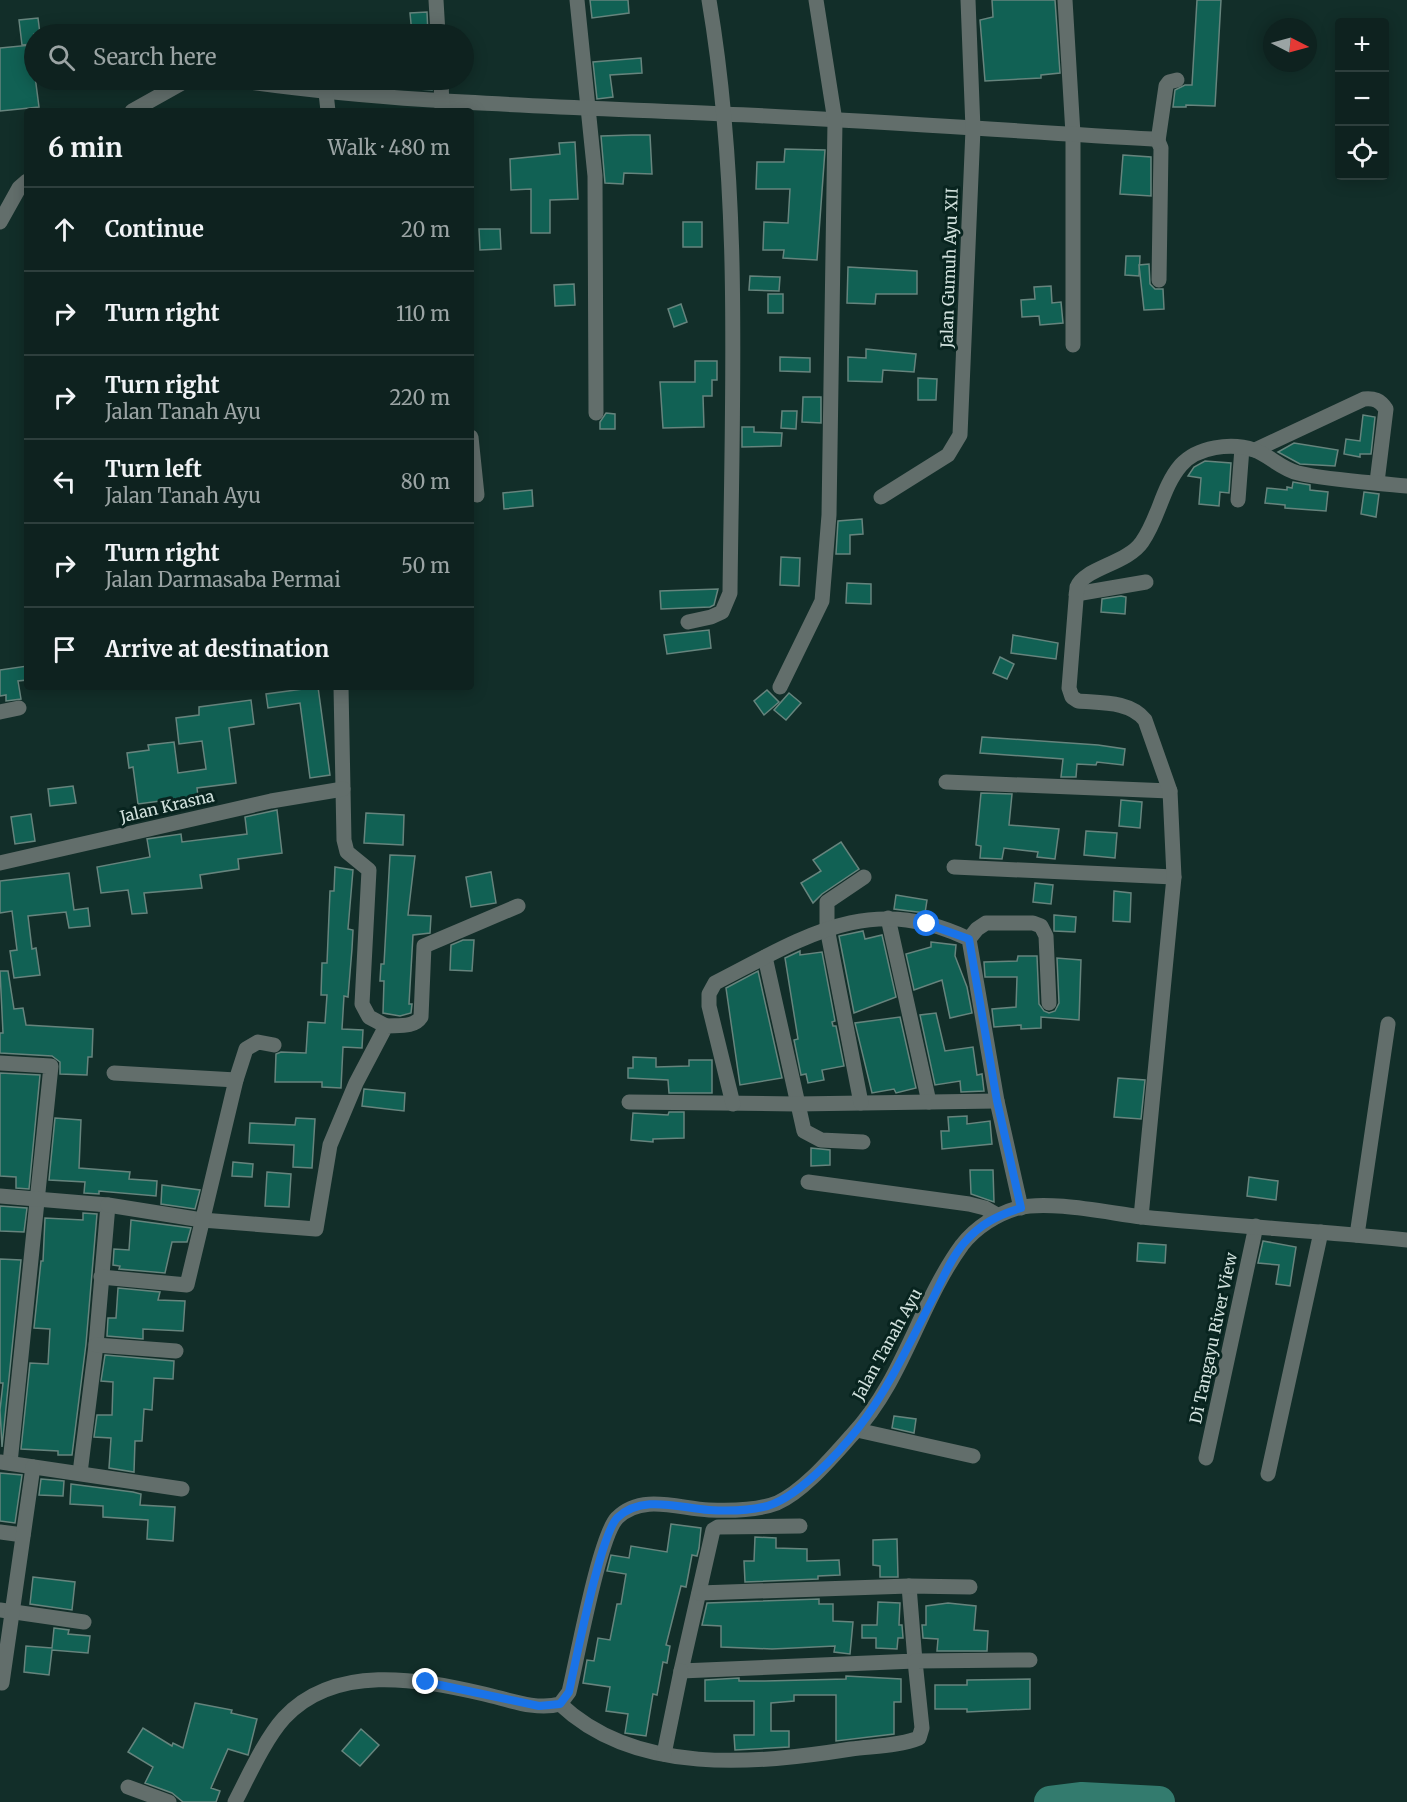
<!DOCTYPE html>
<html lang="en">
<head>
<meta charset="utf-8">
<style>
	:root { --surface:#0e221f; --page:#172a28; --text:#f1f3f6; --muted:#9ba4a4; --line:#2e3f3d }
	body { margin:0; font-family:Merriweather,serif; background:var(--page); color:var(--text) }
	.controls { position:absolute; right:18px; top:18px; display:grid; overflow:hidden; border-radius:6px; box-shadow:0 3px 15px #0003 }
	.controls button { width:54px; height:54px; display:grid; place-items:center; padding:0; border:0; border-bottom:2px solid var(--line); background:var(--surface); color:var(--text); font:30px sans-serif }
	.compass { position:absolute; left:1263px; top:18px; width:54px; height:54px; border-radius:50%; background:var(--surface); box-shadow:0 3px 15px #0003; rotate:96deg }
	.stop { position:absolute; width:18px; height:18px; margin:-14px; border:4px solid #1a73e8; border-radius:50%; background:#fff }
	.stop.end { background:#1a73e8; border-color:#fff; box-shadow:0 2px 6px #0008 }
	.list { margin:0; padding:0; list-style:none }
	h2 { display:flex; justify-content:space-between; align-items:center; height:78px; margin:0; padding:0 24px; font-size:26px }
	h2 small { font-size:20px; font-weight:400; color:var(--muted) }
	.list li { display:grid; grid-template-columns:39px 1fr auto; gap:18px; align-items:center; box-sizing:border-box; height:84px; padding:0 24px; border-top:2px solid var(--line) }
	.list b { display:block; font-size:22px; white-space:nowrap }
	.list p { margin:0; font-size:20px; white-space:nowrap; color:var(--muted) }
	.list em { font-size:20px; font-style:normal; color:var(--muted) }
	.icon { flex:none; width:33px; height:33px; fill:none; stroke:currentColor; stroke-width:2; stroke-linecap:round; stroke-linejoin:round }
	.map { position:relative; flex:none; width:1407px; height:1802px; overflow:hidden }
	.search { position:absolute; background:var(--surface); box-shadow:0 3px 15px #0003; left:24px; top:24px; width:450px; height:66px; display:flex; align-items:center; gap:15px; box-sizing:border-box; padding:0 21px; border-radius:33px; color:var(--muted); font-size:22px }
	.panel { position:absolute; background:var(--surface); box-shadow:0 3px 15px #0003; left:24px; top:108px; width:450px; height:582px; border-radius:6px }
	.map>svg:first-child { display:block }
</style>
</head>
<body>
<div class="map">
<svg width="1407" height="1802" viewBox="0 0 1407 1802">
	<rect width="100%" height="100%" fill="#122e29"/>
	<g fill="none" stroke-linecap="round" stroke-linejoin="round">
		<path stroke="#337b6e" stroke-width="32" d="M1050 1802 1082 1798 1159 1802"/>
	</g>
	<g fill="#116154" stroke="#66847d" stroke-width="1.5">
		<path d="M590 0H628L629 13 592 18Z"/>
		<path d="M992 0H1055L1060 73 1041 75V78L985 81 980 20 993 17Z"/>
		<path d="M1197 0H1221L1215 106 1186 105V107H1173L1175 90 1185 85H1192Z"/>
		<path d="M427 12 428 34H412L410 13Z"/>
		<path d="M38 18 40 34H34V44L22 45 19 20Z"/>
		<path d="M31 45 39 107 0 111V48Z"/>
		<path d="M641 58 642 73 610 75 613 97 597 99 593 62Z"/>
		<path d="M360 80H431L432 90 359 85Z"/>
		<path d="M632 135H650L652 174 624 173 623 184 605 183 601 136Z"/>
		<path d="M575 142 578 199 550 200V233H531V189L511 190 510 159 560 154 559 143Z"/>
		<path d="M785 149 825 150 817 260 783 258 784 250H763L764 222 788 223 790 189H756L757 162H784Z"/>
		<path d="M1123 155 1151 157V196L1120 194Z"/>
		<rect x="683" y="222" width="19" height="25"/>
		<path d="M479 229H500L501 249 480 250Z"/>
		<path d="M1126 256H1140L1139 276 1125 275Z"/>
		<path d="M1149 264 1150 284 1155 289H1163L1164 309 1144 310 1139 265Z"/>
		<path d="M848 267 917 271V294H876L875 304 847 303Z"/>
		<path d="M750 276 780 277 779 291 749 290Z"/>
		<path d="M574 284 575 305 555 306 554 285Z"/>
		<path d="M1051 286 1052 303 1061 302 1063 323 1040 325 1039 316 1022 317 1021 300 1035 299 1034 287Z"/>
		<rect x="768" y="294" width="15" height="19"/>
		<path d="M681 304 687 322 674 327 668 309Z"/>
		<path d="M866 349 916 354 914 372 883 370 882 382 848 381V357L866 358Z"/>
		<path d="M780 357 810 358V372L780 371Z"/>
		<path d="M695 361H717V380H712V396H703L704 427 663 428 660 382H695Z"/>
		<path d="M918 378 937 379 936 400H918Z"/>
		<path d="M803 397H821V423L802 422Z"/>
		<path d="M782 411H797L796 429 781 428Z"/>
		<path d="M606 413 615 414V429H600V422Z"/>
		<path d="M1363 415 1375 417 1371 454H1360V457L1344 454 1346 439 1360 441Z"/>
		<path d="M742 427H754V432L782 433 781 446 742 447Z"/>
		<path d="M1294 443 1338 450 1335 466 1300 464 1278 452Z"/>
		<path d="M1205 461 1231 463 1229 493 1220 492 1219 506 1199 504 1201 478 1188 476 1194 467Z"/>
		<path d="M1293 482 1310 485V490L1328 492 1326 511 1285 508V505L1265 503 1267 488 1287 490V487L1292 488Z"/>
		<path d="M532 490 533 506 504 509 503 493Z"/>
		<path d="M1364 492 1379 494 1376 517 1361 514Z"/>
		<path d="M862 519 863 534 850 535V554H836L838 521Z"/>
		<path d="M781 557 800 558 799 586 780 585Z"/>
		<path d="M847 583 871 584V604L846 603Z"/>
		<path d="M718 589 714 605 710 607 661 609 660 591Z"/>
		<path d="M1121 596 1126 597 1125 614 1101 612 1102 599Z"/>
		<path d="M709 630 711 648 667 654 664 635Z"/>
		<path d="M1013 635 1058 643 1056 659 1011 653Z"/>
		<path d="M1000 657 1014 664 1007 679 993 673Z"/>
		<path d="M27 666V680L18 681 21 699 6 701V695L0 696V670Z"/>
		<path d="M318 687 330 775 310 778 300 703 268 708 266 694Z"/>
		<path d="M767 690 779 702 764 715 754 701Z"/>
		<path d="M789 693 801 703 786 720 774 710Z"/>
		<path d="M251 700 254 724 229 728 236 783 197 788 198 796 138 804 133 767 129 768 127 753 149 750 148 745 174 742 178 773 206 769 202 741 179 744 176 718 199 715V707Z"/>
		<path d="M982 737 1098 745 1125 749 1123 765 1097 762 1096 765 1077 764 1076 777H1061L1063 759 980 753Z"/>
		<path d="M73 786 76 803 50 806 48 789Z"/>
		<path d="M981 793 1012 794 1009 825 1059 829 1055 859 1037 857 1038 852 1004 848 1002 859 980 858 981 846 976 845Z"/>
		<path d="M1121 800 1142 802 1140 828 1119 826Z"/>
		<path d="M277 810 282 853 238 859 239 869 200 875 202 888 144 893 147 913 132 914 128 890 101 893 97 867 150 857 147 839 181 834 182 842 247 834 245 817Z"/>
		<path d="M366 813 404 815 403 845 364 843Z"/>
		<path d="M31 814 35 841 15 844 11 817Z"/>
		<path d="M1086 831 1117 833 1115 858 1084 855Z"/>
		<path d="M841 842 859 869 822 894 813 903 801 883 821 871 813 860Z"/>
		<path d="M390 855 415 856 408 915 431 916 430 933 413 935 409 1004H412L411 1013 400 1016 383 1013 384 981H380L381 964H384Z"/>
		<path d="M335 867 353 870 348 929 353 930 352 949 348 997 344 996 342 1029 363 1030 362 1048 343 1047 341 1088 322 1087V1082H275L276 1054 281 1052 306 1053 308 1022 325 1023 327 995H321L322 963H327L330 891H334Z"/>
		<path d="M491 872 496 903 471 907 466 877Z"/>
		<path d="M69 873 74 910 88 908 90 926 69 928 66 912 28 916 32 949 36 948 40 975 14 978 10 951 17 950 12 911 0 913V881Z"/>
		<path d="M1035 883 1053 885 1051 904 1033 902Z"/>
		<path d="M1114 891 1131 893 1130 922 1113 921Z"/>
		<path d="M896 895 927 900 925 913 894 909Z"/>
		<path d="M1054 915 1076 917 1075 932 1054 931Z"/>
		<path d="M863 931 865 939 882 935 896 997 854 1013 839 936Z"/>
		<path d="M463 940H474L472 971 450 970 451 945Z"/>
		<path d="M931 942 956 945 955 956 967 987 972 1013 950 1018 942 980 914 990 906 954 931 947Z"/>
		<path d="M800 951V955L822 952 835 1021 832 1022 833 1026H836L844 1066 822 1070 824 1080 808 1083 806 1074 801 1075 794 1040 798 1039 785 958Z"/>
		<path d="M1018 956H1037L1039 1004 1044 1011 1049 1013 1055 1011 1059 1003 1057 958 1081 960 1079 1020 1041 1017V1028L1021 1029V1025L994 1027 992 1009 1016 1007 1017 977H985L984 962 1017 961Z"/>
		<path d="M0 971H8L14 1009 23 1008 26 1025 93 1029 92 1057H88L87 1075 60 1074V1062L52 1056 0 1053V1033H3Z"/>
		<path d="M758 971 782 1078 740 1085 726 988Z"/>
		<path d="M936 1013 945 1051 973 1047 977 1075 982 1074 984 1091 961 1092 960 1081 935 1085 920 1015Z"/>
		<path d="M900 1017 916 1088 896 1093 894 1089 872 1093 855 1023Z"/>
		<path d="M633 1057 656 1058V1067L689 1066V1060H712V1093H669L668 1080 628 1078V1068H633Z"/>
		<path d="M0 1073 40 1075 29 1189 16 1188V1177L0 1176Z"/>
		<path d="M1118 1078 1145 1080 1141 1119 1114 1117Z"/>
		<path d="M364 1089 405 1093 404 1111 362 1106Z"/>
		<path d="M669 1112H684V1138L653 1139V1142L631 1140 633 1113 668 1115Z"/>
		<path d="M967 1116V1124L990 1121 992 1144 942 1149 941 1131H949L948 1117Z"/>
		<path d="M55 1118 81 1120 79 1168 130 1172 129 1179 157 1181 156 1196 99 1191V1194L84 1193 85 1182 49 1180Z"/>
		<path d="M296 1118 315 1119 312 1168 293 1167 294 1145 249 1143 250 1123 295 1125Z"/>
		<path d="M811 1148 830 1150V1165L811 1166Z"/>
		<path d="M233 1162 253 1164 252 1177 232 1176Z"/>
		<path d="M970 1170H993L994 1202 971 1194Z"/>
		<path d="M267 1172 291 1174 289 1207 265 1206Z"/>
		<path d="M1249 1177 1278 1181 1276 1200 1247 1196Z"/>
		<path d="M162 1185 200 1190 195 1209 161 1204Z"/>
		<path d="M0 1206 27 1208 24 1232 0 1231Z"/>
		<path d="M83 1213 97 1214 86 1344 72 1455H58V1451L21 1449 30 1363 48 1364 50 1329 34 1328 41 1261H43L45 1218 83 1220Z"/>
		<path d="M131 1220 191 1228 187 1242H172L165 1273 119 1269 120 1266 113 1265 114 1249 129 1250Z"/>
		<path d="M1263 1241 1296 1247 1290 1286 1276 1284 1279 1265 1258 1263Z"/>
		<path d="M1138 1243 1166 1245 1165 1263 1137 1261Z"/>
		<path d="M0 1259 21 1260 2 1447 0 1410 3 1383H0Z"/>
		<path d="M118 1288 160 1292 158 1300 185 1301 183 1331 143 1329V1339L107 1336 108 1318H116Z"/>
		<path d="M105 1355 174 1361 173 1379 154 1378 152 1410 144 1409 142 1441H135L134 1472 109 1468 111 1438 94 1437 97 1415H112L113 1382 101 1381Z"/>
		<path d="M894 1416 916 1419 914 1433 892 1428Z"/>
		<path d="M0 1473 22 1475 15 1523 0 1521Z"/>
		<path d="M41 1479 64 1481 63 1496 39 1495Z"/>
		<path d="M71 1484 133 1492 141 1494 140 1505 175 1507 173 1541 147 1539 148 1520 103 1517V1506L70 1504Z"/>
		<path d="M671 1524 701 1528 699 1548 697 1556 692 1555 686 1587 681 1586 666 1645 670 1646 667 1663 663 1662 657 1695 653 1694 646 1736 625 1733 628 1714 606 1711 610 1687 583 1683 587 1660 594 1661 598 1638 610 1640 617 1604H621L626 1574 607 1571 611 1555 629 1558 631 1546 667 1552Z"/>
		<path d="M755 1537 776 1538V1548L807 1549V1561L839 1560 840 1575 818 1576V1579L745 1582 744 1561H754Z"/>
		<path d="M897 1539 898 1577H880V1566L873 1565V1540Z"/>
		<path d="M33 1577 75 1582 72 1610 30 1604Z"/>
		<path d="M819 1599V1604H833V1621L853 1622 850 1654 834 1652 835 1646 772 1649 721 1647V1626L702 1625 707 1603Z"/>
		<path d="M878 1602 900 1603 899 1625H902L903 1638H898L897 1649 876 1648V1638H862V1625H877Z"/>
		<path d="M948 1603 976 1606 974 1630 988 1631 987 1651H937L938 1639 923 1638 922 1625H926V1606Z"/>
		<path d="M54 1628 69 1630 68 1634 90 1636 88 1653 52 1650 49 1675 24 1672 26 1646 52 1648Z"/>
		<path d="M846 1676 901 1679V1702H894V1734L836 1741V1695H794V1701L771 1703V1731H789V1747L735 1750 734 1735H754V1701H705V1680L739 1678V1681H765L846 1679Z"/>
		<path d="M1030 1679V1709L967 1712V1709H935V1685H967V1680Z"/>
		<path d="M195 1703 232 1710 231 1713 257 1719 248 1755 228 1749 211 1788 220 1791 216 1802H183L172 1793 145 1783 153 1767 128 1752 143 1728 172 1746 173 1743 183 1748Z"/>
		<path d="M361 1729 379 1745 360 1766 342 1751Z"/>
	</g>
	<g fill="none" stroke-linecap="round" stroke-linejoin="round">
		<g stroke="#626e6b" stroke-width="15">
			<path d="M436 0 438 34"/>
			<path d="M577 0 595 176 596 413"/>
			<path d="M1065 0 1073 134V345"/>
			<path d="M235 80C398 104 559 106 723 114 867 120 1010 131 1153 139L1158 141 1161 148 1159 280"/>
			<path d="M441 80 442 109"/>
			<path d="M326 93 328 111"/>
			<path d="M132 111 182 83 193 80"/>
			<path d="M1158 141 1166 86 1169 82 1177 80"/>
			<path d="M0 222 19 188 27 181"/>
			<path d="M471 437 477 495"/>
			<path d="M1255 450 1364 399C1374 398 1380 400 1386 409L1377 482"/>
			<path d="M881 497 948 455 960 435 973 129 968 0"/>
			<path d="M1238 500 1242 448"/>
			<path d="M1076 594 1146 582"/>
			<path d="M688 622 711 617 722 612 730 593C732 396 742 195 709 0"/>
			<path d="M341 687 344 840 347 852 369 870 362 1004 369 1017 386 1026"/>
			<path d="M780 687 822 601 829 515 835 121 816 0"/>
			<path d="M0 712 19 708"/>
			<path d="M946 782 1170 791"/>
			<path d="M0 863 271 801 343 789"/>
			<path d="M954 867 1174 877"/>
			<path d="M888 918 929 1102"/>
			<path d="M969 939 977 929 986 923H1033L1041 926 1046 936 1049 1003"/>
			<path d="M765 957 804 1131 821 1140 863 1142"/>
			<path d="M0 1063 51 1066 10 1463"/>
			<path d="M114 1073 236 1080"/>
			<path d="M629 1102 796 1104 997 1101"/>
			<path d="M861 1103 827 928V902L864 877"/>
			<path d="M733 1104 709 1006V994L715 983C803 938 870 891 969 939L997 1101 1021 1208"/>
			<path d="M808 1182 969 1204 985 1208 997 1215"/>
			<path d="M0 1196 108 1205 96 1345 80 1473"/>
			<path d="M108 1205 202 1220 316 1229 330 1145 356 1083 386 1026C398 1025 414 1028 421 1017L424 946 518 906"/>
			<path d="M1141 1217 1174 877 1170 791 1145 720C1130 701 1101 703 1078 701L1072 697 1069 688 1077 587C1084 568 1127 564 1142 542 1159 518 1162 487 1181 465 1197 447 1231 442 1254 450 1269 455 1281 469 1298 473 1333 481 1371 482 1407 486"/>
			<path d="M1357 1235 1388 1024"/>
			<path d="M101 1277 187 1285 236 1080 246 1049 258 1042 274 1045"/>
			<path d="M96 1345 176 1351"/>
			<path d="M857 1430 973 1456"/>
			<path d="M1206 1458 1256 1226"/>
			<path d="M0 1462 182 1489"/>
			<path d="M1268 1474 1321 1232"/>
			<path d="M800 1526 718 1527 713 1530 681 1671 915 1661 909 1586"/>
			<path d="M0 1532 23 1535"/>
			<path d="M699 1593 909 1586 970 1587"/>
			<path d="M0 1610 84 1622"/>
			<path d="M2 1683 33 1467"/>
			<path d="M560 1704C636 1776 756 1764 851 1749 873 1746 899 1746 919 1738L922 1728 915 1661 1030 1660"/>
			<path d="M664 1754 681 1671"/>
			<path d="M128 1787 169 1802"/>
			<path d="M235 1802C248 1777 265 1739 284 1718 335 1663 418 1679 484 1694 507 1699 536 1711 560 1704L569 1692C577 1660 599 1537 617 1518 642 1493 680 1509 709 1510 731 1511 756 1511 777 1503 804 1491 832 1457 852 1435 903 1381 919 1304 962 1245 976 1227 997 1214 1018 1208 1050 1200 1108 1213 1142 1217 1230 1226 1319 1231 1407 1240"/>
		</g>
	</g>
	<g fill="none" stroke-linecap="round" stroke-linejoin="round">
		<path stroke="#1a73e8" stroke-width="8" d="M426 1682 539 1706 560 1704 569 1692C576 1660 600 1536 617 1518 642 1494 679 1508 709 1510 726 1511 746 1511 763 1507 795 1501 839 1453 859 1427 889 1388 910 1342 933 1298 942 1280 951 1258 964 1243 980 1224 998 1215 1021 1208L997 1101 969 939 927 924"/>
	</g>
	<g text-anchor="middle" dominant-baseline="central" stroke-width="6" stroke-linejoin="round" paint-order="stroke">
		<g font-size="16" fill="#d2e2de" stroke="#08241f">
			<text transform="translate(949 268) rotate(-88)">Jalan Gumuh Ayu XII</text>
			<text transform="translate(167 806) rotate(-13)">Jalan Krasna</text>
			<text transform="translate(1213 1338) rotate(-78)">Di Tangayu River View</text>
			<text transform="translate(887 1344) rotate(-61)">Jalan Tanah Ayu</text>
		</g>
	</g>
</svg>
<div class="controls">
<button>+</button>
<button>−</button>
<button><svg class="icon" aria-label="locate" viewBox="0 0 24 24"><circle cx="12" cy="12" r="6"/><path d="M12 2v4M12 18v4M2 12h4M18 12h4"/></svg></button>
</div>
<svg class="compass" viewBox="-18 -18 36 36"><path d="M0-13l5 13h-10z" fill="#e53935"/><path d="M0 13l5-13h-10z" fill="#9ba4a4"/></svg>
<div class="stop" style="left:927px;top:924px"></div>
<div class="stop end" style="left:426px;top:1682px"></div>
<div class="search"><svg class="icon" aria-label="search" viewBox="0 0 24 24"><circle cx="10" cy="10" r="6"/><path d="M15 15l6 6"/></svg>Search here</div>
<section class="panel">
<h2>6 min<small>Walk · 480 m</small></h2>
<ul class="list">
<li><svg class="icon" aria-label="ahead" viewBox="0 0 24 24"><path d="M12 20V5M6 11l6-6 6 6"/></svg><div><b>Continue</b></div><em>20 m</em></li>
<li><svg class="icon" aria-label="right" viewBox="0 0 24 24"><path d="M7 20v-9h11M14 6l5 5-5 5"/></svg><div><b>Turn right</b></div><em>110 m</em></li>
<li><svg class="icon" aria-label="right" viewBox="0 0 24 24"><path d="M7 20v-9h11M14 6l5 5-5 5"/></svg><div><b>Turn right</b><p>Jalan Tanah Ayu</p></div><em>220 m</em></li>
<li><svg class="icon" aria-label="left" viewBox="0 0 24 24"><path d="M17 20v-9H6M10 6l-5 5 5 5"/></svg><div><b>Turn left</b><p>Jalan Tanah Ayu</p></div><em>80 m</em></li>
<li><svg class="icon" aria-label="right" viewBox="0 0 24 24"><path d="M7 20v-9h11M14 6l5 5-5 5"/></svg><div><b>Turn right</b><p>Jalan Darmasaba Permai</p></div><em>50 m</em></li>
<li><svg class="icon" aria-label="arrive" viewBox="0 0 24 24"><path d="M6 21V4h12l-3 4 3 4H6"/></svg><div><b>Arrive at destination</b></div></li>
</ul>
</section>
</div>
</body>
</html>
